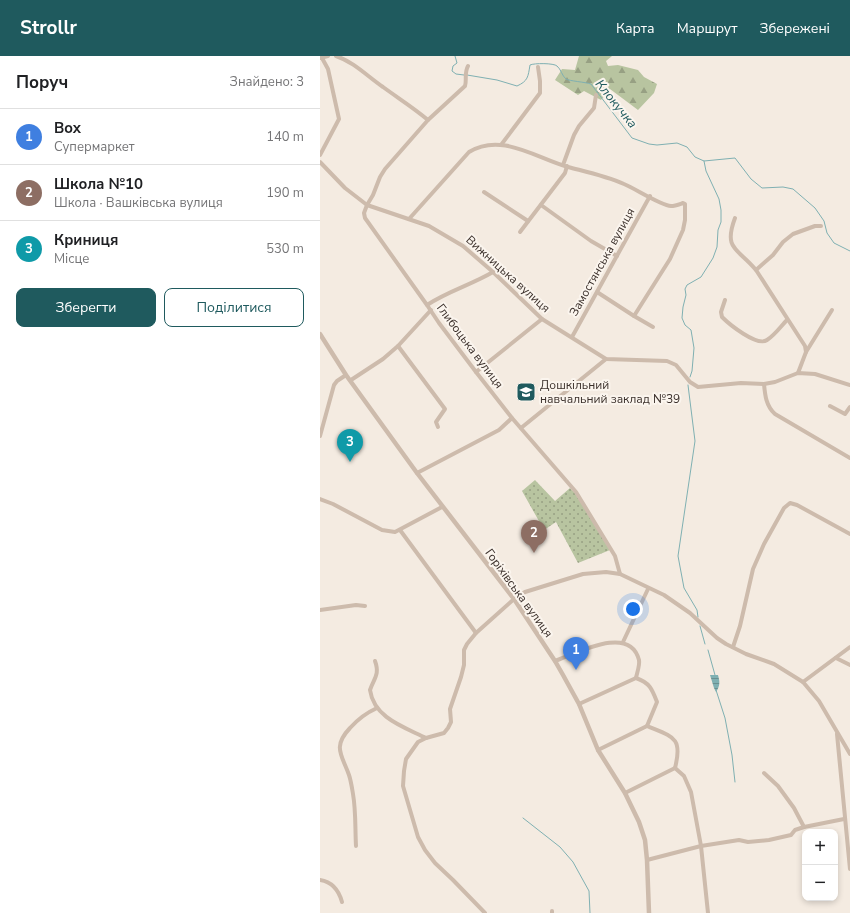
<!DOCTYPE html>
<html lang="uk">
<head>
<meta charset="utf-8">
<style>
	:root { --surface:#fff; --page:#f6f6f6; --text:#202124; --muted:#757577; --line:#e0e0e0; --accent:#1f5a5e }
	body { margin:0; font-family:"Nunito Sans",sans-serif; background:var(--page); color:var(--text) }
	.controls { position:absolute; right:12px; bottom:12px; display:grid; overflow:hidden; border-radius:8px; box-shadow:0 2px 6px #0003 }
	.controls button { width:36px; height:36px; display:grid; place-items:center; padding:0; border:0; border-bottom:1px solid var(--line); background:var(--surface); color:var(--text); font:20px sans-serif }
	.you { position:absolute; left:313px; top:553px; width:14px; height:14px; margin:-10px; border:3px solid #fff; border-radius:50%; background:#1a73e8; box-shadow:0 0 0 6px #1a73e833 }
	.badge { display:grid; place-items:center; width:26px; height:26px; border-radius:50%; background:var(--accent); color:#fff; font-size:13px; font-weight:700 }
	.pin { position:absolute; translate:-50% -33px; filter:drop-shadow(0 1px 2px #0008) }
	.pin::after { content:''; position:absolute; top:21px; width:14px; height:12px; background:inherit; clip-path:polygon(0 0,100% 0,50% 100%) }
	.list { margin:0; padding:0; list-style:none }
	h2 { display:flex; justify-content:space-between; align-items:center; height:52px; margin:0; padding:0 16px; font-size:17px }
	h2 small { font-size:13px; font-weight:400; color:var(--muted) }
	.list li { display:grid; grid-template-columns:26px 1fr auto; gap:12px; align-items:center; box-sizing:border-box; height:56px; padding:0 16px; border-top:1px solid var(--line) }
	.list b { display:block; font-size:15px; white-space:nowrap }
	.list p { margin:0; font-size:13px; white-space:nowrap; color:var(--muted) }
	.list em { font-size:13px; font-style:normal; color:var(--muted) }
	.actions { display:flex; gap:8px; padding:12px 16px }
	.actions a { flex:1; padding:9px 0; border:1px solid var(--accent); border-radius:8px; text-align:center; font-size:14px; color:var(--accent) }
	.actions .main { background:var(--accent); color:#fff }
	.map { position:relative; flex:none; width:530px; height:857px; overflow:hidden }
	header { display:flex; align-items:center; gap:24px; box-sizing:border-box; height:56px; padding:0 20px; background:var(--accent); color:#fff }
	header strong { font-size:19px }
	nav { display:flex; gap:22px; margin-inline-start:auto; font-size:14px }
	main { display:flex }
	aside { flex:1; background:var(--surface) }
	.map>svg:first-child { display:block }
</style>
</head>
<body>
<header>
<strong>Strollr</strong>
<nav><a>Карта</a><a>Маршрут</a><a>Збережені</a></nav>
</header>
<main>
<aside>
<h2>Поруч<small>Знайдено: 3</small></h2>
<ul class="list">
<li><span class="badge" style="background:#3f7fe0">1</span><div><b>Box</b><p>Супермаркет</p></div><em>140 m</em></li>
<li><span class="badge" style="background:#8d6e63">2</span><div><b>Школа №10</b><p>Школа · Вашківська вулиця</p></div><em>190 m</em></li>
<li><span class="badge" style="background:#0f9aa8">3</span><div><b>Криниця</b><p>Місце</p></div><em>530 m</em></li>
</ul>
<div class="actions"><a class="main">Зберегти</a><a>Поділитися</a></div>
</aside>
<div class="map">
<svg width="530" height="857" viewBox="0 0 530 857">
	<defs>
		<pattern id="forest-firs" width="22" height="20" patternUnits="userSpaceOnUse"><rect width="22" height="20" fill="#b8c4a0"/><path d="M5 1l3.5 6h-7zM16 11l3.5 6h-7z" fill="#97a083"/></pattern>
		<pattern id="park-dots" width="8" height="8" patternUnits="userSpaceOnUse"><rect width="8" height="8" fill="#b8c4a0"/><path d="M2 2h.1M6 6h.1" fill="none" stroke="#97a083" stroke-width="1.8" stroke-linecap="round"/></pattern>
		<pattern id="water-rules" width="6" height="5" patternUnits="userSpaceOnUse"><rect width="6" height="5" fill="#7fb0b2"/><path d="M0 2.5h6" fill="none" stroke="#699091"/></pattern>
	</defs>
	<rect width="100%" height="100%" fill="#f4ebe1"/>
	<path fill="url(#forest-firs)" d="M259 0H292L286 5 288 10 298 9 318 14 324 21 337 28 334 37 318 54 290 33 281 44 264 35 258 39 235 24 242 13 255 14Z"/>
	<path fill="url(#park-dots)" d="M215 424 235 445 250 432 255 437 290 494 258 507 236 466 224 474 202 435Z"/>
	<path fill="url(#water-rules)" d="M390 619H398C400 626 400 630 396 636L394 632Z"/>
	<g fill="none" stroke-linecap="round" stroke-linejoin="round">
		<g stroke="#7fb0b2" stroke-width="1">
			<path d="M135 0 137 7 133 10 132 15 136 18 144 19"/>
			<path d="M147 19 177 24 197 30C208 25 208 21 210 9 214 7 234 7 237 10 241 13 242 20 246 23 249 25 265 26 271 28L312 82 329 88 337 89 357 87 367 91 375 101 384 105 415 102 431 123 442 132 463 131 473 133 495 152 504 165 507 177 514 187 530 195"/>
			<path d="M370 321 372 315 374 292 371 274 365 269 362 262 363 251 366 239 365 233 367 229 381 221 393 202 397 191 398 174 401 166V154L399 143 386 115 384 105"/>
			<path d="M368 329 375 385 358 500 364 532 377 554 378 561"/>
			<path d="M380 570 385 588"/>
			<path d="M388 594 395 619"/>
			<path d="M396 634 405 662 412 699 415 726"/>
			<path d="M203 762 240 791 253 806 269 835 270 857"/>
		</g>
		<g stroke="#cdbbac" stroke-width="4">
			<path d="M16 0C34 6 47 20 63 31 78 42 94 52 108 64"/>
			<path d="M0 2 8 0"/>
			<path d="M148 10C144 17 147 24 145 30L108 64 65 113 60 121 53 139 47 149 44 157 45 162 107 249 119 267 156 316 192 362 256 436 295 500 300 518"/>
			<path d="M181 89 220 37V25L218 11"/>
			<path d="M0 99 19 63 8 13 2 2"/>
			<path d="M0 106 25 132 47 149 109 170 143 190 173 216 222 263 286 303 347 305 356 309 370 326 378 331 421 327 444 328 455 326 478 317 495 318 530 329"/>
			<path d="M243 109 254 79 259 70 274 52 276 39"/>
			<path d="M164 136 208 165"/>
			<path d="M221 149 271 185 297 200"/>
			<path d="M415 162C403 194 418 192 436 214L485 290 486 296"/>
			<path d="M89 163 149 96C181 76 216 102 248 111 267 116 286 120 304 128 316 133 340 149 351 150 355 150 360 148 363 147L365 148V164L363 174 350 203 314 260 277 236"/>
			<path d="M200 176 245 117 247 110"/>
			<path d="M436 214 453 199 463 186 473 178 495 170H501"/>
			<path d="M405 244 401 256 402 261C409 268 437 291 447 284 455 279 461 270 467 264"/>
			<path d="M107 249C128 235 151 229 173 216"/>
			<path d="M314 260 333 271"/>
			<path d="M252 281 330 140"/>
			<path d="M78 290 125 353 116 366 118 371"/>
			<path d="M156 316 222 263"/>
			<path d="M478 317 486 296 512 254"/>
			<path d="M31 324 63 303 78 290 111 254"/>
			<path d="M444 328C445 339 446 350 455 358L530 402"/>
			<path d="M510 350 525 358 530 351"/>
			<path d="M201 372 286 303"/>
			<path d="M0 380 14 329 17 325 26 319"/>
			<path d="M97 417 179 374 192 362"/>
			<path d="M0 443 13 448 62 474 75 476 122 451"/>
			<path d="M80 474 156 577"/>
			<path d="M0 554 36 549 45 550"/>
			<path d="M303 586 328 533"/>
			<path d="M413 591 420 570 433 513 444 488 464 452 470 447 477 449 530 478"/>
			<path d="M516 602 530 609"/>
			<path d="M55 605C60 619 54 622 50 634 54 662 84 671 106 682"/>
			<path d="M235 605C257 597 310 568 319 604 320 609 317 617 316 622"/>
			<path d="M483 626 530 591"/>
			<path d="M259 648 316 622C330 627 332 633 337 646L327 670"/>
			<path d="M517 678 530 813"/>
			<path d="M278 694 327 670C353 681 363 681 355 712"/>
			<path d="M444 717 458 730 474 752 484 771"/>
			<path d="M305 737 355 712 364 720 371 736 381 790 388 857"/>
			<path d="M36 790C35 772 36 755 33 738 32 732 31 725 29 719 22 699 12 691 30 672 38 663 46 657 57 652"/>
			<path d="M327 804 381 790 419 784 428 786 449 784 471 779 475 774 484 771 524 763"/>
			<path d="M0 824C13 826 19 835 22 846"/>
			<path d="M165 857 133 824 115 807 105 794 98 781 83 730 84 715 86 703 98 686 106 682 124 677 128 672 131 666 130 653 141 621 144 609V594L147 588 156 577 194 543 205 536 263 518 286 516 300 518 344 539 370 557 397 582 406 588 426 598 454 608 483 626 499 645 530 698"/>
			<path d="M232 857V855"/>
		</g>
		<path stroke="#cdbbac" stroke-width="4.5" d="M0 278 26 319 97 417 194 543 235 605 243 619 259 648 278 694 305 737 319 766 325 784 327 804 329 857"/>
	</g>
	<defs>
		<symbol id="school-square" viewBox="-11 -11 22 22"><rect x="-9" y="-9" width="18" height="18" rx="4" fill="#1f5a5e" stroke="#fbf5ee"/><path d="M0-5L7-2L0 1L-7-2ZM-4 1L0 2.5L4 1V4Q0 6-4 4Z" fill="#fff"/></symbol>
	</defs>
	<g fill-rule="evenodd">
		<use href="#school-square" x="195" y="325" width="22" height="22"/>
	</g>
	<g text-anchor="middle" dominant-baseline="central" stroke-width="4" stroke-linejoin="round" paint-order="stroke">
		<g font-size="12" fill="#3b302b" stroke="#fbf5ee">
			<text transform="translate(282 206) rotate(-61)">Замостянська вулиця</text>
			<text transform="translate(188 218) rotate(42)">Вижницька вулиця</text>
			<text transform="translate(150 290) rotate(53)">Глибоцька вулиця</text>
			<text transform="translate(199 537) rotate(54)">Горіхівська вулиця</text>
		</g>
		<g font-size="12" fill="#3b302b" stroke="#fbf5ee" text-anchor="start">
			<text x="220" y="329">Дошкільний<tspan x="220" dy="14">навчальний заклад №39</tspan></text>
		</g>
		<g font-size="13" font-style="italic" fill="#1f5a5e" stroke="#fbf5ee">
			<text transform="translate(296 48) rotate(51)">Клокучка</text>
		</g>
	</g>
</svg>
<div class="controls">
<button>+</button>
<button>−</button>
</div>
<div class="you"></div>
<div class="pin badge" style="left:256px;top:614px;background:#3f7fe0">1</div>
<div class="pin badge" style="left:214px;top:497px;background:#8d6e63">2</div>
<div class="pin badge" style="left:30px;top:406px;background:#0f9aa8">3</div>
</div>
</main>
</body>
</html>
